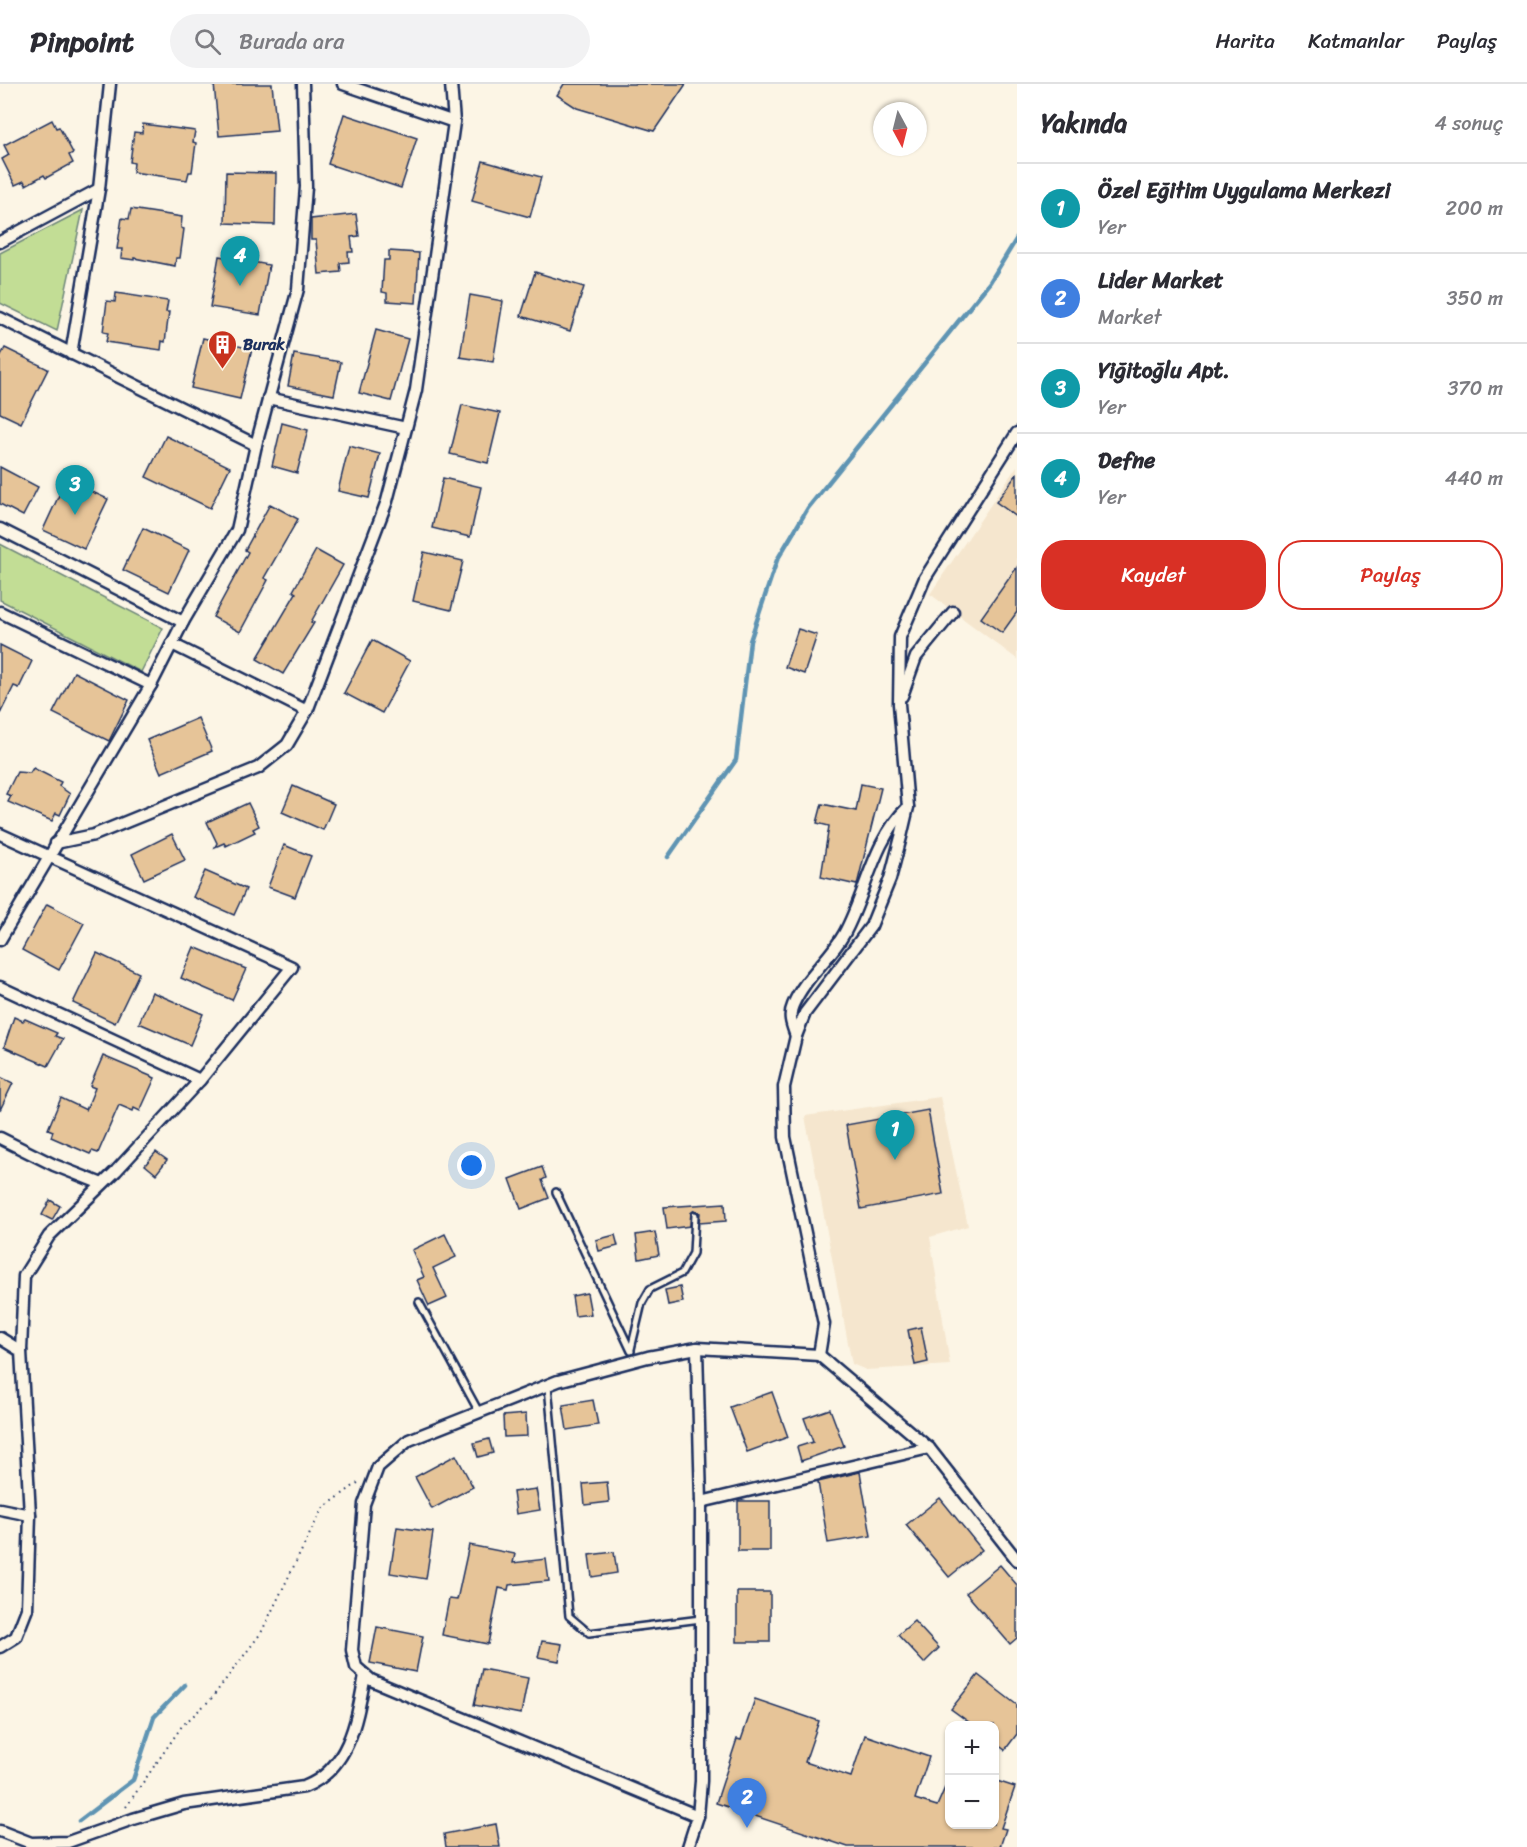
<!DOCTYPE html>
<html lang="tr">
<head>
<meta charset="utf-8">
<style>
	:root { --surface:#fff; --page:#f2f2f3; --text:#2b2b33; --muted:#7c7c81; --line:#e1e1e2; --accent:#d93025 }
	body { margin:0; font-family:Sriracha,sans-serif; background:var(--page); color:var(--text) }
	.controls { position:absolute; right:18px; bottom:18px; display:grid; overflow:hidden; border-radius:12px; box-shadow:0 2px 4px #0004 }
	.controls button { width:54px; height:54px; display:grid; place-items:center; padding:0; border:0; border-bottom:2px solid var(--line); background:var(--surface); color:var(--text); font:30px sans-serif }
	.compass { position:absolute; left:873px; top:18px; width:54px; height:54px; border-radius:50%; background:var(--surface); box-shadow:0 2px 4px #0004; rotate:173deg }
	.you { position:absolute; left:472px; top:1082px; width:21px; height:21px; margin:-15px; border:4px solid #fff; border-radius:50%; background:#1a73e8; box-shadow:0 0 0 9px #1a73e833 }
	.badge { display:grid; place-items:center; width:39px; height:39px; border-radius:50%; background:var(--accent); color:#fff; font-size:20px; font-weight:700 }
	.pin { position:absolute; translate:-50% -50px; filter:drop-shadow(0 2px 3px #0008) }
	.pin::after { content:''; position:absolute; top:32px; width:21px; height:18px; background:inherit; clip-path:polygon(0 0,100% 0,50% 100%) }
	.list { margin:0; padding:0; list-style:none }
	h2 { display:flex; justify-content:space-between; align-items:center; height:78px; margin:0; padding:0 24px; font-size:26px }
	h2 small { font-size:20px; font-weight:400; color:var(--muted) }
	.list li { display:grid; grid-template-columns:39px 1fr auto; gap:18px; align-items:center; box-sizing:border-box; height:90px; padding:0 24px; border-top:2px solid var(--line) }
	.list b { display:block; font-size:22px; white-space:nowrap }
	.list p { margin:0; font-size:20px; white-space:nowrap; color:var(--muted) }
	.list em { font-size:20px; font-style:normal; color:var(--muted) }
	.actions { display:flex; gap:12px; padding:18px 24px }
	.actions a { flex:1; padding:14px 0; border:2px solid var(--accent); border-radius:24px; text-align:center; font-size:21px; color:var(--accent) }
	.actions .main { background:var(--accent); color:#fff }
	.icon { flex:none; width:33px; height:33px; fill:none; stroke:currentColor; stroke-width:2; stroke-linecap:round; stroke-linejoin:round }
	.map { position:relative; flex:none; width:1017px; height:1763px; overflow:hidden }
	header { display:flex; align-items:center; gap:36px; box-sizing:border-box; height:84px; padding:0 30px; background:var(--surface); border-bottom:2px solid var(--line) }
	header strong { font-size:28px }
	nav { display:flex; gap:33px; margin-inline-start:auto; font-size:21px }
	.search { width:420px; height:54px; background:var(--page); display:flex; align-items:center; gap:15px; box-sizing:border-box; padding:0 21px; border-radius:33px; color:var(--muted); font-size:22px }
	main { display:flex }
	aside { flex:1; background:var(--surface) }
	.map>svg:first-child { display:block }
</style>
</head>
<body>
<header>
<strong>Pinpoint</strong>
<div class="search"><svg class="icon" aria-label="search" viewBox="0 0 24 24"><circle cx="10" cy="10" r="6"/><path d="M15 15l6 6"/></svg>Burada ara</div>
<nav><a>Harita</a><a>Katmanlar</a><a>Paylaş</a></nav>
</header>
<main>
<div class="map">
<svg width="1017" height="1763" viewBox="0 0 1017 1763">
	<rect width="100%" height="100%" fill="#fcf5e5"/>
	<filter id="ink" filterUnits="userSpaceOnUse"><feTurbulence type="fractalNoise" baseFrequency=".0167" numOctaves="2"/><feDisplacementMap in="SourceGraphic" scale="12" xChannelSelector="R" yChannelSelector="G"/><feConvolveMatrix kernelMatrix="1 2 1 2 8 2 1 2 1" color-interpolation-filters="sRGB"/></filter>
	<g filter="url(#ink)">
		<g fill="#f5e6ce">
			<path d="M1017 382V575L930 510Z"/>
			<path d="M940 1013 968 1142 930 1153 950 1281 866 1286 852 1280 805 1032Z"/>
		</g>
		<g fill="#c2dd95" stroke="#6e867a" stroke-width="1.5">
			<path d="M83 126 57 247 0 219V169Z"/>
			<path d="M0 460 163 544 141 588 0 516Z"/>
		</g>
		<g fill="none" stroke-linecap="round" stroke-linejoin="round">
			<g stroke="#5e94b3" stroke-width="4.5">
				<path d="M668 773 736 676 750 557 777 476 808 424 990 198 1017 154"/>
				<path d="M79 1737 133 1696 154 1633 185 1601"/>
			</g>
		</g>
		<g fill="#e6c498" stroke="#1b2f5e" stroke-width="1.5">
			<path d="M214 0H272L277 47 219 52Z"/>
			<path d="M564 0H686L654 47 577 24 557 11Z"/>
			<path d="M344 30 417 54 401 104 328 80Z"/>
			<path d="M52 36 56 44 59 43 73 69 69 71 73 79 46 94 44 91 26 101 24 97 15 101 2 75 9 71 4 61Z"/>
			<path d="M143 40 195 47 193 58 196 59 192 88H189L187 96 133 88 134 79 130 78 134 48 142 49Z"/>
			<path d="M483 77 541 93 530 133 472 117Z"/>
			<path d="M226 88 276 89 275 141 225 139Z"/>
			<path d="M131 125 182 133 181 144 184 145 180 174H176L175 182 134 174V176L121 174 122 165H117L122 134 129 135Z"/>
			<path d="M356 130 359 152 351 153 353 168H348L349 178 340 179 341 188 319 190 316 156H311V135Z"/>
			<path d="M389 167 419 169 416 219 387 217V209L382 208 384 176H389Z"/>
			<path d="M219 172 269 181 260 231 210 223Z"/>
			<path d="M535 188 584 203 570 247 521 232Z"/>
			<path d="M116 209 168 217 166 228H169L165 258 162 257 161 266 106 258 108 249 103 248 107 217 115 218Z"/>
			<path d="M470 211 503 217 493 278 460 273Z"/>
			<path d="M376 246 408 255 391 317 359 309Z"/>
			<path d="M203 254 252 265 240 315 191 304Z"/>
			<path d="M5 264 48 285 21 339 0 329V273Z"/>
			<path d="M294 270 341 278 334 311 288 302Z"/>
			<path d="M462 321 500 329 488 379 450 370Z"/>
			<path d="M282 339 308 346 297 389 272 382Z"/>
			<path d="M166 352 230 383 210 424 146 393Z"/>
			<path d="M349 362 380 370 369 414 338 407Z"/>
			<path d="M0 383 38 403 23 432 0 420Z"/>
			<path d="M1017 390V433L996 418Z"/>
			<path d="M443 394 481 403 470 453 432 444Z"/>
			<path d="M66 396 108 415 84 465 43 446Z"/>
			<path d="M270 420 298 435 264 494 268 496 240 548 213 533 248 468 245 466Z"/>
			<path d="M143 444 189 466 169 508 123 486Z"/>
			<path d="M316 466 343 481 311 538 314 539 283 590 257 575 296 509 293 507Z"/>
			<path d="M424 468 463 477 451 526 413 517Z"/>
			<path d="M1017 483V528L1002 549 981 534Z"/>
			<path d="M798 545 817 551 804 590 785 583Z"/>
			<path d="M372 556 410 577 382 629 344 609Z"/>
			<path d="M0 561 32 577 19 604 14 602 0 630Z"/>
			<path d="M74 588 129 616 109 657 53 629Z"/>
			<path d="M198 634 212 667 161 689 147 656Z"/>
			<path d="M33 684 61 698 59 702 70 710 60 731 56 729 52 737 8 718 11 712 6 710 17 688 30 689Z"/>
			<path d="M861 700 881 704 857 801 821 793 829 742 817 739 822 720 856 727Z"/>
			<path d="M293 702 334 720 323 746 282 728Z"/>
			<path d="M248 719 259 742 253 745 255 748 226 762 224 759 215 763 217 759 207 738Z"/>
			<path d="M172 750 185 776 144 795 132 770Z"/>
			<path d="M284 761 311 772 295 813 268 803Z"/>
			<path d="M205 787 246 805 234 831 193 813Z"/>
			<path d="M47 820 84 839 59 886 22 866Z"/>
			<path d="M194 863 246 885 232 916 181 894Z"/>
			<path d="M97 869 139 889 115 939 73 919Z"/>
			<path d="M152 908 203 930 190 961 139 939Z"/>
			<path d="M14 933 23 937 25 935 57 949 55 952 63 955 48 982 4 963Z"/>
			<path d="M103 972 155 994 140 1027 134 1024 133 1027 119 1021 98 1069 92 1067 90 1070 51 1053 53 1047 48 1045 61 1014 86 1026 95 1004 90 1002Z"/>
			<path d="M0 993 13 999 0 1026Z"/>
			<path d="M928 1026 943 1110 861 1125 846 1041Z"/>
			<path d="M156 1068 167 1076 156 1090 145 1081Z"/>
			<path d="M542 1083 546 1094 542 1096 549 1114 521 1125 510 1095Z"/>
			<path d="M50 1116 60 1122 52 1136 42 1131Z"/>
			<path d="M725 1119 726 1137 699 1139 700 1129 695 1126 691 1129 690 1142 667 1145 664 1123Z"/>
			<path d="M655 1148 659 1171 639 1175 636 1151Z"/>
			<path d="M445 1150 456 1173 433 1184 447 1214 429 1222 417 1196 424 1193 412 1166Z"/>
			<path d="M615 1151 618 1162 599 1167 596 1156Z"/>
			<path d="M680 1203 683 1218 668 1221 665 1206Z"/>
			<path d="M587 1209 591 1230 575 1232 572 1212Z"/>
			<path d="M921 1243 928 1278 915 1281 908 1246Z"/>
			<path d="M772 1308 788 1353 747 1368 730 1323Z"/>
			<path d="M593 1316 598 1341 567 1346 563 1321Z"/>
			<path d="M830 1325 844 1362 801 1377 797 1363 813 1358 804 1334Z"/>
			<path d="M526 1330 527 1352 504 1353 503 1332Z"/>
			<path d="M489 1355 493 1369 478 1373 474 1359Z"/>
			<path d="M456 1371 473 1403 432 1425 415 1393Z"/>
			<path d="M860 1388 871 1452 828 1459 818 1398Z"/>
			<path d="M607 1398 609 1418 585 1421 583 1400Z"/>
			<path d="M536 1405 540 1426 516 1430 513 1408Z"/>
			<path d="M940 1414 982 1466 949 1493 906 1441Z"/>
			<rect x="738" y="1417" width="32" height="50"/>
			<path d="M397 1443 433 1448 426 1495 390 1489Z"/>
			<path d="M469 1461 515 1470 513 1479 546 1475 549 1497 509 1501 508 1506 499 1504 488 1560 442 1551 449 1515 457 1516Z"/>
			<path d="M614 1468 617 1489 592 1493 589 1471Z"/>
			<path d="M1000 1481 1017 1501V1554L1010 1560 966 1509Z"/>
			<rect x="737" y="1508" width="33" height="50"/>
			<path d="M914 1537 939 1564 924 1579 898 1551Z"/>
			<path d="M377 1543 423 1552 416 1588 370 1579Z"/>
			<path d="M542 1557 562 1560 559 1577 538 1573Z"/>
			<path d="M482 1585 528 1594 521 1630 474 1621Z"/>
			<path d="M978 1591 1017 1621V1650L1005 1666 994 1658V1641H973L951 1625Z"/>
			<path d="M755 1615 819 1637 805 1678 851 1693 865 1651 929 1673 915 1715 937 1722 950 1692V1740H994V1696L1015 1703 1001 1744 1006 1745 1000 1763H848L716 1719 737 1655 741 1656Z"/>
			<path d="M496 1740 500 1763H446L444 1750Z"/>
		</g>
		<g fill="none" stroke-linecap="round" stroke-linejoin="round">
			<defs>
				<g id="lane">
					<path d="M556 1108 631 1267"/>
					<path d="M419 1218 479 1328"/>
					<path d="M631 1265 642 1219 650 1205 682 1189 693 1169 695 1131"/>
					<path d="M548 1302 569 1532 589 1549 701 1535"/>
				</g>
				<g id="street">
					<path d="M343 0 454 38"/>
					<path d="M0 158 99 105"/>
					<path d="M0 234 256 361"/>
					<path d="M71 270 99 105 110 0"/>
					<path d="M268 314 406 344"/>
					<path d="M0 445 183 538"/>
					<path d="M0 528 151 601"/>
					<path d="M172 560 307 627"/>
					<path d="M902 612 916 573 953 528"/>
					<path d="M0 750 292 883 200 996 116 1087 49 1152 24 1192 21 1267 30 1431 27 1525 16 1553 0 1563"/>
					<path d="M56 759 94 751 258 684 287 661 307 627 387 417 416 306 454 38 451 0"/>
					<path d="M0 856 151 601 183 538 237 446 256 361 298 205 306 103 303 0"/>
					<path d="M0 903 200 996"/>
					<path d="M796 952C792 941 788 932 793 921 805 893 830 875 844 850 867 808 872 758 908 723"/>
					<path d="M0 1054 54 1081 102 1100"/>
					<path d="M0 1254 21 1267"/>
					<path d="M819 1271 824 1240 785 1053 784 1003 796 952 805 929 871 842 890 795 901 753 908 723 899 620 900 553 925 494 1017 349"/>
					<path d="M701 1418 929 1364"/>
					<path d="M0 1425 30 1431"/>
					<path d="M698 1732 371 1596 356 1583 352 1566 364 1420 378 1383 409 1356 558 1297 648 1273 697 1264 819 1271 929 1364 1017 1476"/>
					<path d="M0 1747 31 1759 68 1758 133 1735 184 1720 304 1703C350 1685 357 1635 365 1591"/>
					<path d="M688 1763 698 1732 701 1697V1418L697 1264"/>
				</g>
			</defs>
			<use href="#lane" stroke="#1b2f5e" stroke-width="10"/>
			<use href="#street" stroke="#1b2f5e" stroke-width="15"/>
			<path stroke="#1b2f5e" stroke-width="2" stroke-dasharray="1.5 4.5" stroke-linecap="butt" d="M126 1723 182 1642 211 1615 261 1549 322 1425 359 1398"/>
			<use href="#lane" stroke="#fcf5e5" stroke-width="5"/>
			<use href="#street" stroke="#fcf5e5" stroke-width="10"/>
		</g>
	</g>
	<defs>
		<symbol id="building-pin" viewBox="-11 -11 22 30"><path d="M0 17L-7.5 6A9.5 9.5 0 1 1 7.5 6Z" fill="#c8321e" stroke="#fcf5e5"/><path d="M-4-6H4V6H1V3H-1V6H-4ZM-2.5-4.3h1.7v1.8h-1.7ZM.8-4.3h1.7v1.8H.8ZM-2.5-1h1.7V.8h-1.7ZM.8-1h1.7V.8H.8Z" fill="#fff"/></symbol>
	</defs>
	<g fill-rule="evenodd">
		<use href="#building-pin" x="206" y="244" width="33" height="45"/>
	</g>
	<g text-anchor="middle" dominant-baseline="central" stroke-width="4.5" stroke-linejoin="round" paint-order="stroke">
		<g font-size="16" font-weight="bold" fill="#1b2f5e" stroke="#fcf5e5" text-anchor="start">
			<text x="243" y="260">Burak</text>
		</g>
	</g>
</svg>
<div class="controls">
<button>+</button>
<button>−</button>
</div>
<svg class="compass" viewBox="-18 -18 36 36"><path d="M0-13l5 13h-10z" fill="#e53935"/><path d="M0 13l5-13h-10z" fill="#7c7c81"/></svg>
<div class="you"></div>
<div class="pin badge" style="left:895px;top:1076px;background:#0f9aa8">1</div>
<div class="pin badge" style="left:747px;top:1744px;background:#3f7fe0">2</div>
<div class="pin badge" style="left:75px;top:431px;background:#0f9aa8">3</div>
<div class="pin badge" style="left:240px;top:202px;background:#0f9aa8">4</div>
</div>
<aside>
<h2>Yakında<small>4 sonuç</small></h2>
<ul class="list">
<li><span class="badge" style="background:#0f9aa8">1</span><div><b>Özel Eğitim Uygulama Merkezi</b><p>Yer</p></div><em>200 m</em></li>
<li><span class="badge" style="background:#3f7fe0">2</span><div><b>Lider Market</b><p>Market</p></div><em>350 m</em></li>
<li><span class="badge" style="background:#0f9aa8">3</span><div><b>Yiğitoğlu Apt.</b><p>Yer</p></div><em>370 m</em></li>
<li><span class="badge" style="background:#0f9aa8">4</span><div><b>Defne</b><p>Yer</p></div><em>440 m</em></li>
</ul>
<div class="actions"><a class="main">Kaydet</a><a>Paylaş</a></div>
</aside>
</main>
</body>
</html>
